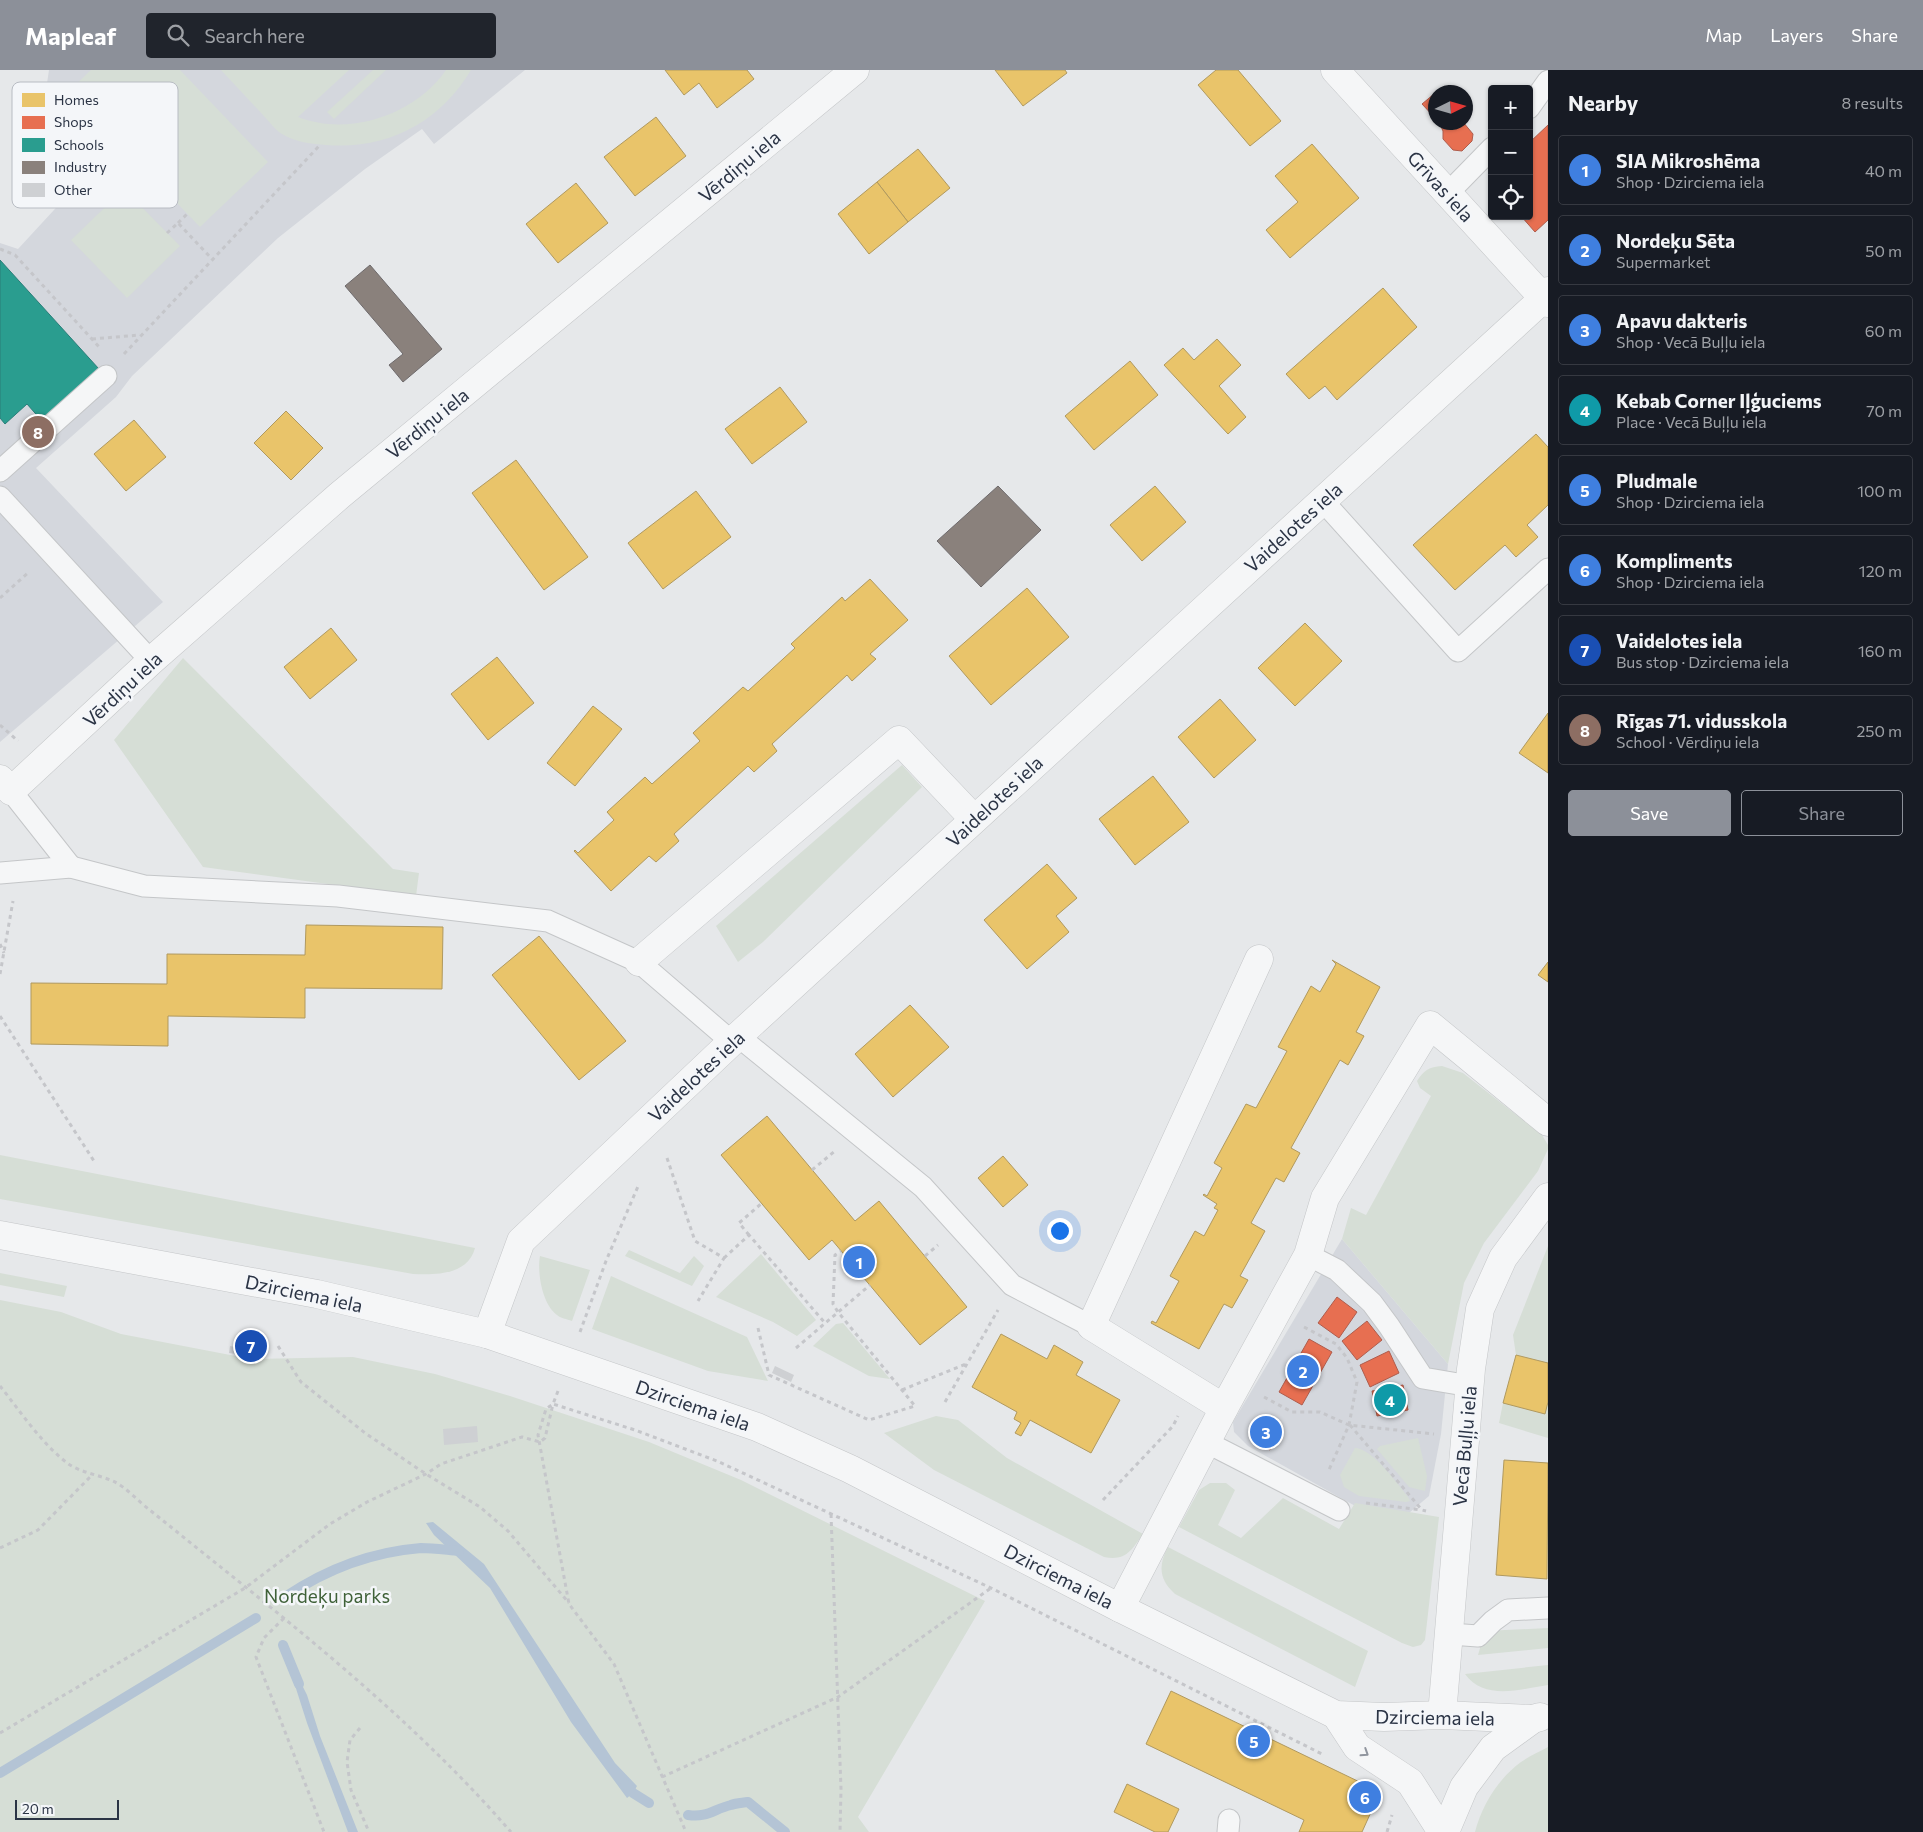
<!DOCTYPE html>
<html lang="en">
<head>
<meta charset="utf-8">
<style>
	:root { --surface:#171b24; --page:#20242c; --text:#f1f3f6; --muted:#9ea1a6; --line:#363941; --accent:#8c9099 }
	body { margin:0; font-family:Commissioner,sans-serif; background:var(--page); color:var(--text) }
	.controls { position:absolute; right:15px; top:15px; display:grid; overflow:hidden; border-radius:5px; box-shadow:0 1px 4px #0004 }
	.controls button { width:45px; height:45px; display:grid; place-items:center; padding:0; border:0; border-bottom:1px solid var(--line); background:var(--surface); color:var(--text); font:25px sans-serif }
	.compass { position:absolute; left:1428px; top:15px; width:45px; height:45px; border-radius:50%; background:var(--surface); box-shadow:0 1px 4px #0004; rotate:85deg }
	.scale { position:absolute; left:15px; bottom:12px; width:104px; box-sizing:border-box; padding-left:5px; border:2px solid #2b3445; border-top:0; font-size:14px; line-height:18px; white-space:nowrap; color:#2b3445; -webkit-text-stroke:4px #f4f6f9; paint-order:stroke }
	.you { position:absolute; left:1059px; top:1160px; width:18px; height:18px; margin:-12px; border:4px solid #fff; border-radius:50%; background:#1a73e8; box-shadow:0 0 0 8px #1a73e833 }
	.badge { display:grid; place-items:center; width:32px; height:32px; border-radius:50%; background:var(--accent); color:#fff; font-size:16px; font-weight:700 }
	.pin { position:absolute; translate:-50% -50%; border:2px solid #fff; box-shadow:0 1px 5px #0006 }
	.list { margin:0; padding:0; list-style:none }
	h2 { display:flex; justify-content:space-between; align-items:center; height:65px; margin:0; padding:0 20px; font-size:21px }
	h2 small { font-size:16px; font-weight:400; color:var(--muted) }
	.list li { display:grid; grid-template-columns:32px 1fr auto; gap:15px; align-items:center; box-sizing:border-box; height:70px; margin:0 10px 10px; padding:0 10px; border:1px solid var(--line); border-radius:5px }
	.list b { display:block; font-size:19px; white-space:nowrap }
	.list p { margin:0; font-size:16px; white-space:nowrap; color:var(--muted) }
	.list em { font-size:16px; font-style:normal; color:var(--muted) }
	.actions { display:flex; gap:10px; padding:15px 20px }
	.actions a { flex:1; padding:11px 0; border:1px solid var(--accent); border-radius:5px; text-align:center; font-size:18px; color:var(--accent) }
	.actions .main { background:var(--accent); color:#fff }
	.icon { flex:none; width:28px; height:28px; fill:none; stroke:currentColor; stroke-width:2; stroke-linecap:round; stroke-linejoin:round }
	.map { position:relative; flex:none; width:1548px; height:1762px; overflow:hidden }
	header { display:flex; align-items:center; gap:30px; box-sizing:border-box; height:70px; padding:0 25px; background:var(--accent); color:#fff }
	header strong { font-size:24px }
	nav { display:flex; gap:28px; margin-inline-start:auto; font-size:18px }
	.search { width:350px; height:45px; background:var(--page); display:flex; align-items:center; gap:12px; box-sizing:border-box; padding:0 18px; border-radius:5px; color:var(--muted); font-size:19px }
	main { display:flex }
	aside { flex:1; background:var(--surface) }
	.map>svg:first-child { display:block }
</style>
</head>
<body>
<header>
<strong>Mapleaf</strong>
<div class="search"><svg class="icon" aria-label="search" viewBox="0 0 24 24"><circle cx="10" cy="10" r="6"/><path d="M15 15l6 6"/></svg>Search here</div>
<nav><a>Map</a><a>Layers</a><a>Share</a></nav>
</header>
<main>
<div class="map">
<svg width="1548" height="1762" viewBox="0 0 1548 1762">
	<rect width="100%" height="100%" fill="#e6e8ea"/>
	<g fill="#d4d7dd">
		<path d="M49 0H525L434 74 422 59 365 99 278 168 132 306 116 327 36 398 163 532 0 672V173L18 179 113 76 41 53Z"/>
		<path d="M1342 1169 1448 1294 1441 1364 1429 1426 1409 1443 1357 1437 1248 1376 1234 1362 1233 1352Z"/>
	</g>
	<g fill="#d6ded6">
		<path d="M91 0H180L268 92 200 157 69 21Z"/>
		<path d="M221 0H349L298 47C349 67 415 45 446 0H471C440 52 388 80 326 75 312 74 295 72 282 64 275 60 269 51 263 45 249 30 235 15 221 0Z"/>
		<path d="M373 0H386L334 49 327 42Z"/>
		<path d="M124 119 180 176 127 228 71 170Z"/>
		<path d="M183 588 393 799 419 803 416 826 203 797 114 670Z"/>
		<path d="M902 695 922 717 763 872 738 892 716 856Z"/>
		<path d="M1442 996 1463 1003 1542 1065 1548 1075V1079L1538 1101 1484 1173 1464 1213 1448 1294 1342 1169 1351 1138 1366 1145 1431 1026 1420 1018 1417 1011C1424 1000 1429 997 1442 996Z"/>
		<path d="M0 1085 475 1178C468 1205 436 1205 413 1204L0 1129Z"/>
		<path d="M1548 1176V1293L1516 1285 1513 1265Z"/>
		<path d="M629 1180 680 1203 694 1186 704 1196 692 1216 625 1186Z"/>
		<path d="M761 1184 816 1250 797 1266 773 1252 716 1227Z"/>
		<path d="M540 1186 590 1200 572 1251C567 1249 560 1248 557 1245 542 1234 537 1202 540 1186Z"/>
		<path d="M0 1203 67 1216 64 1227 0 1215Z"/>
		<path d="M611 1206 747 1267 768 1311 708 1301 592 1259Z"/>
		<path d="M0 1230 61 1242 121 1264 251 1289 353 1287 435 1304 510 1326 649 1372 741 1410 985 1531 858 1747 869 1762H0Z"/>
		<path d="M843 1253 890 1309 869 1306 813 1276 836 1254Z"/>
		<path d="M1548 1332V1368L1499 1353 1503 1333Z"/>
		<path d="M936 1346 958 1350 1007 1388 1143 1464C1131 1481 1126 1491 1104 1487L934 1400 884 1363Z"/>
		<path d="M1418 1368 1427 1406 1425 1421 1409 1417 1377 1379 1380 1376Z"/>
		<path d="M1355 1378C1373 1379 1397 1413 1408 1427L1410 1431 1406 1432 1359 1426 1344 1417 1340 1405Z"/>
		<path d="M1210 1413H1226L1235 1420 1218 1455 1241 1468 1283 1428 1339 1459 1355 1433 1439 1447 1425 1570 1421 1575 1413 1577 1402 1573 1179 1457 1199 1420Z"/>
		<path d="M1168 1477 1368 1581 1355 1617 1175 1524C1159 1510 1158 1495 1168 1477Z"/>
		<path d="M1548 1558V1578L1478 1585 1485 1561Z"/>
		<path d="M1548 1595V1615C1521 1619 1484 1631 1465 1604Z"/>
		<path d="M1548 1677V1762H1475C1482 1735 1498 1709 1521 1692 1529 1686 1539 1682 1548 1677Z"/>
	</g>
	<g fill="#b4c4d5">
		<path d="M433 1452 484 1494 615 1693 637 1716 633 1723 627 1728 571 1652 490 1518 434 1465 426 1453Z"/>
		<path d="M295 1601 307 1625 320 1666 358 1762H348L307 1653 292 1606Z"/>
	</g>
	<g fill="#e9c46a" stroke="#b0995f">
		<path d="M665 0H747L754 9 717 38 699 13 684 25Z"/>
		<path d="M995 0H1065L1067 3 1023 36Z"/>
		<path d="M1216 0H1238L1281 51 1250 76 1198 15Z"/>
		<path d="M656 47 686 86 635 126 604 87Z"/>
		<path d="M1312 74 1359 128 1290 188 1266 160 1298 132 1275 106Z"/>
		<path d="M918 79 950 118 908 152 877 112Z"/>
		<path d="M877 112 908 152 869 184 838 144Z"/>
		<path d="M576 113 608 153 558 193 526 154Z"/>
		<path d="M1383 218 1417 257 1337 330 1325 316 1309 329 1286 304Z"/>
		<path d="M1217 269 1241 295 1219 316 1246 347 1228 364 1164 295 1183 278 1194 290Z"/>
		<path d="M1130 291 1158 325 1094 380 1065 346Z"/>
		<path d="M780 317 807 352 752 394 725 359Z"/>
		<path d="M286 341 323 378 291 410 254 373Z"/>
		<path d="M134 350 166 387 126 421 94 384Z"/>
		<path d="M1536 364 1548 377V435L1527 455 1538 467 1516 487 1505 475 1455 520 1413 475Z"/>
		<path d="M516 390 588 487 544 520 472 423Z"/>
		<path d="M1155 416 1186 452 1142 491 1110 455Z"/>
		<path d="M696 421 731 467 663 519 628 473Z"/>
		<path d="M870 509 908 550 870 584 876 589 852 611 847 605 772 674 777 681 754 702 748 696 674 764 679 771 656 792 649 786 611 821 574 781 575 780 578 783 614 750 607 742 645 707 652 714 700 671 693 663 743 617 748 621 795 578 791 574 842 527 845 531Z"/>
		<path d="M1027 518 1069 567 991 635 949 586Z"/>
		<path d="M1305 553 1342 591 1295 636 1258 598Z"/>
		<path d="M331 558 357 590 310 629 284 597Z"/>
		<path d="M497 587 534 633 488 670 451 624Z"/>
		<path d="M1220 629 1256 670 1214 708 1178 667Z"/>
		<path d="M593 636 622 659 575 716 547 693Z"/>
		<path d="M1548 643V703L1519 683Z"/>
		<path d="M1153 706 1189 752 1135 795 1099 749Z"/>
		<path d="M1047 794 1077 828 1056 846 1069 862 1027 899 984 850Z"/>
		<path d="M306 855 443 857 442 919 305 918V948L168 946V976L31 974V913L167 914V884L305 885Z"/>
		<path d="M539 866 626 971 579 1010 492 905Z"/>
		<path d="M1332 890 1380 917 1356 962 1364 966 1348 995 1340 990 1291 1078 1300 1083 1284 1112 1276 1108 1251 1153 1265 1161 1240 1206 1248 1210 1232 1238 1224 1234 1199 1279 1151 1253 1152 1251 1156 1253 1179 1211 1170 1206 1195 1161 1204 1166 1218 1140 1214 1138 1217 1134 1203 1125 1204 1124 1207 1126 1222 1098 1214 1093 1246 1034 1256 1038 1287 981 1278 977 1311 916 1320 922 1336 894Z"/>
		<path d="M1548 892V912L1538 905Z"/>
		<path d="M910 935 949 977 893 1027 855 984Z"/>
		<path d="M767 1046 855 1151 879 1131 967 1237 920 1275 832 1170 809 1190 721 1085Z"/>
		<path d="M1003 1086 1028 1115 1003 1137 978 1108Z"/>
		<path d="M1001 1264 1047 1289 1054 1275 1083 1292 1076 1305 1120 1330 1091 1383 1030 1350 1021 1366 1015 1363 1021 1353 1014 1349 1017 1342 972 1317Z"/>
		<path d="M1516 1285 1548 1293V1332L1545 1344 1503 1333Z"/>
		<path d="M1504 1390 1548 1393 1547 1509 1496 1505Z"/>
		<path d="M1171 1621 1370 1717 1376 1731 1362 1762H1299L1304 1750 1146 1674Z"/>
		<path d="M1127 1714 1179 1739 1168 1762H1155L1114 1742Z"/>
	</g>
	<g fill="#e76f51" stroke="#af5d4d">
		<path d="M1434 24 1436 25V49L1422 34Z"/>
		<path d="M1439 52H1463L1473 64 1472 71 1462 81 1453 80 1443 69V61Z"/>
		<path d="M1548 55V150L1535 162 1521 146H1529V73Z"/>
		<path d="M1337 1227 1357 1242 1339 1268 1318 1253Z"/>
		<path d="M1367 1251 1382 1270 1357 1290 1342 1271Z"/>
		<path d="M1309 1269 1332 1282 1302 1335 1279 1322Z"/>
		<path d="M1389 1281 1399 1303 1370 1317 1360 1295Z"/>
		<path d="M1403 1315 1408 1340 1377 1346 1372 1321Z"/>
		<path d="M1260 1346 1282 1358 1270 1380 1260 1374 1254 1356Z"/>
	</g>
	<path fill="#2a9d8f" stroke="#2a7e79" d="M0 190 99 299 42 351 27 334 5 354 0 348Z"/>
	<g fill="#8a817c" stroke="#6e6a6c">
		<path d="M370 195 442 279 403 312 389 295 403 284 345 216Z"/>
		<path d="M998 416 1041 460 981 517 937 471Z"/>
	</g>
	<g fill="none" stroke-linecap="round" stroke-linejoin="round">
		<g stroke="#b4c4d5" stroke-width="10">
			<path d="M285 1527C325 1500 371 1482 421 1478 433 1478 447 1480 459 1481"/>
			<path d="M283 1575 299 1614"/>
			<path d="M0 1703 256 1548"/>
			<path d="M625 1714 633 1723 649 1733"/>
			<path d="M688 1745C707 1748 714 1739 731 1735 736 1733 742 1733 748 1732L785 1762"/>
		</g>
	</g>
	<g fill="#ced0d3">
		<path d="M230 1276 250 1280 249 1286 229 1283Z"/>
		<path d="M775 1296 794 1305 791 1312 772 1303Z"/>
		<path d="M477 1356 478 1372 444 1375 443 1359Z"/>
	</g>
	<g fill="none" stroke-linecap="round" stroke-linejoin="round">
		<defs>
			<g id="service">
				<path d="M1529 38 1548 11"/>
				<path d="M1448 123 1492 78"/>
				<path d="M0 401 106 306"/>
				<path d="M0 427 151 591"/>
				<path d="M1322 430 1458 581 1548 499"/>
				<path d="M11 721 71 797"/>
				<path d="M0 803 71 797 144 816 338 826 548 851 639 892 732 972"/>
				<path d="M738 966 923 1117 1012 1215 1091 1256"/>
				<path d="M1308 1185 1337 1200 1372 1233 1389 1256 1423 1308 1470 1316"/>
				<path d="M1206 1372 1339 1440"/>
				<path d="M1450 1564 1478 1566 1493 1551 1508 1540 1548 1538"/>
				<path d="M1228 1762 1229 1750"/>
			</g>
			<g id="minor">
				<path d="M1335 0 1548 233"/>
				<path d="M0 709 11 721 151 591 340 425 855 0"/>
				<path d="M639 892 899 670 974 749"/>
				<path d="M487 1264 521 1171 738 966 1544 228 1548 221"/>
				<path d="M1224 1338 1091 1256 1259 889"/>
				<path d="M1120 1538 1224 1338 1308 1185 1325 1128 1430 955 1548 1052"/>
				<path d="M1442 1645 1471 1299 1480 1239 1503 1188 1548 1127"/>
			</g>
			<g id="tertiary">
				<path d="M0 1165 317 1224 487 1264 757 1357 850 1399 1120 1538 1336 1645 1384 1647 1442 1645 1533 1649"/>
				<path d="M1336 1645 1357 1677 1410 1712 1442 1762"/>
				<path d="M1445 1762 1464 1717 1493 1678 1533 1649 1540 1647"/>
			</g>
		</defs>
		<use href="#service" stroke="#c4c6c8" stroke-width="23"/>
		<use href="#minor" stroke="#c4c6c8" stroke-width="29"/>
		<use href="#tertiary" stroke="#c4c6c8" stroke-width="29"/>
		<g stroke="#c5c6ca" stroke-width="3" stroke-dasharray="4 4" stroke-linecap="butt">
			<path d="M178 153 187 144"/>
			<path d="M167 163 178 153 212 189"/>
			<path d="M0 179 15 185 101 279"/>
			<path d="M92 269 140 265"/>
			<path d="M124 284 320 75"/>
			<path d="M0 528 29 502"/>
			<path d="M0 655 18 671"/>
			<path d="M0 874 4 883"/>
			<path d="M0 904 13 831"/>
			<path d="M0 946 94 1091"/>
			<path d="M667 1088 695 1171 724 1188 698 1231"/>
			<path d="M812 1100 835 1081"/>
			<path d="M749 1165 739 1153 762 1133"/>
			<path d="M925 1186 938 1175"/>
			<path d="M724 1188 749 1165 825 1253"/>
			<path d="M1304 1257 1336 1274 1347 1288 1357 1312 1349 1355 1328 1402"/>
			<path d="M758 1258 769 1305 869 1350 915 1336 838 1242 833 1234 835 1185 841 1181"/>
			<path d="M580 1262 606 1191 639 1114"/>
			<path d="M278 1276 301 1312 365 1363 426 1404 480 1437 508 1461 569 1533"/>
			<path d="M796 1278 870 1215"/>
			<path d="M0 1316C20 1341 44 1377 70 1395 83 1403 99 1405 113 1411 126 1417 139 1432 151 1441 276 1542 405 1640 511 1762"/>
			<path d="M902 1320 966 1294"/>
			<path d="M558 1321 553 1334 546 1339 538 1365 569 1534 614 1594 686 1762"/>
			<path d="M1264 1327 1292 1342H1320L1349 1355 1434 1364"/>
			<path d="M945 1332 998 1240"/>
			<path d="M1350 1355 1422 1440 1426 1441"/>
			<path d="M1103 1430 1173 1356 1178 1346"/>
			<path d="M1366 1433 1421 1440"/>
			<path d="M831 1444 841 1719 840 1762"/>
			<path d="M0 1478 38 1460 92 1405"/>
			<path d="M284 1548 264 1568 256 1587 324 1762"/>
			<path d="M360 1658 350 1670 347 1692 351 1720 369 1762"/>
			<path d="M0 1663 245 1518 330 1454 367 1432 426 1404 441 1394 522 1367 540 1372 545 1368 553 1334 635 1360 717 1391 991 1518 1322 1684"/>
			<path d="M662 1707 838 1627 991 1518"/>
			<path d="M1387 1762 1392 1745"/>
		</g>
		<use href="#service" stroke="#f5f6f7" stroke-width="21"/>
		<use href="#minor" stroke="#f5f6f7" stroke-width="28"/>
		<use href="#tertiary" stroke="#f5f6f7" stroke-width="28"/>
	</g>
	<defs><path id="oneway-chevron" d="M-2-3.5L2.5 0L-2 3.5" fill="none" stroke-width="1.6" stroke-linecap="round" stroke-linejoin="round" transform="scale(1.25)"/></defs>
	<use stroke="#90959e" href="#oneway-chevron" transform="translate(1365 1683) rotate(33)"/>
	<g text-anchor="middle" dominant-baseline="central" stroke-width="5" stroke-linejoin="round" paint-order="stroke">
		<g font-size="19" fill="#2b3445" stroke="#f4f6f9">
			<text transform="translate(739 96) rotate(-40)">Vērdiņu iela</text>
			<text transform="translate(1441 116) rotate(48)">Grīvas iela</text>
			<text transform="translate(427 353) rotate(-39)">Vērdiņu iela</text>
			<text transform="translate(1293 457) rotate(-42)">Vaidelotes iela</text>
			<text transform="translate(122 619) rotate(-43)">Vērdiņu iela</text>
			<text transform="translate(994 731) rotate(-43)">Vaidelotes iela</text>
			<text transform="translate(696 1006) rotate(-43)">Vaidelotes iela</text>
			<text transform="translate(304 1223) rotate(12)">Dzirciema iela</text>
			<text transform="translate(693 1335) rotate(19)">Dzirciema iela</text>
			<text transform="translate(1464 1376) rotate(-85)">Vecā Buļļu iela</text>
			<text transform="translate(1059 1506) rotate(27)">Dzirciema iela</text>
			<text transform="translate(1435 1647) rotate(1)">Dzirciema iela</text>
		</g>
		<g font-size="19" fill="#3f6138" stroke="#f4f6f9">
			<text x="327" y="1525">Nordeķu parks</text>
		</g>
	</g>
	<rect x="12" y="12" width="166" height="126" rx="8" fill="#f4f6f9" stroke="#b8bcc3" stroke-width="1"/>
	<rect x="22" y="23" width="23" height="14" fill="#e9c46a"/>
	<rect x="22" y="46" width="23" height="13" fill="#e76f51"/>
	<rect x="22" y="68" width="23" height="14" fill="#2a9d8f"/>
	<rect x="22" y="91" width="23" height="13" fill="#8a817c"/>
	<rect x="22" y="113" width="23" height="14" fill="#ced0d3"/>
	<g font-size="14" fill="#2b3445">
		<text x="54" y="35">Homes</text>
		<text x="54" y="57">Shops</text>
		<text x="54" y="80">Schools</text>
		<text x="54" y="102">Industry</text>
		<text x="54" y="125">Other</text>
	</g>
</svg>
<div class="controls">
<button>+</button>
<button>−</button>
<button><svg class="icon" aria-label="locate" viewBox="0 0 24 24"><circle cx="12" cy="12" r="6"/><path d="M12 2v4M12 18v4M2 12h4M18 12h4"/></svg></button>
</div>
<svg class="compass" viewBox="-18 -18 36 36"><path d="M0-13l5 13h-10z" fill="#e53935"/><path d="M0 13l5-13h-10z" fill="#9ea1a6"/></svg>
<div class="scale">20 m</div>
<div class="you"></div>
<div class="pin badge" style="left:859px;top:1192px;background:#3f7fe0">1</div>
<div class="pin badge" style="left:1303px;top:1301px;background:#3f7fe0">2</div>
<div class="pin badge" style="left:1266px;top:1362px;background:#3f7fe0">3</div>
<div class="pin badge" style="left:1390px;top:1330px;background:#0f9aa8">4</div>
<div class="pin badge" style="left:1254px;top:1671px;background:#3f7fe0">5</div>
<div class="pin badge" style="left:1365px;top:1727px;background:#3f7fe0">6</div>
<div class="pin badge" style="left:251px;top:1276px;background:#1a4fb4">7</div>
<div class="pin badge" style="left:38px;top:362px;background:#8d6e63">8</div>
</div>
<aside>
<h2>Nearby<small>8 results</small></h2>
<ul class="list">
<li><span class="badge" style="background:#3f7fe0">1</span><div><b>SIA Mikroshēma</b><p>Shop · Dzirciema iela</p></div><em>40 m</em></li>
<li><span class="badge" style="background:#3f7fe0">2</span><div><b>Nordeķu Sēta</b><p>Supermarket</p></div><em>50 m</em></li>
<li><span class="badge" style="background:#3f7fe0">3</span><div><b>Apavu dakteris</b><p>Shop · Vecā Buļļu iela</p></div><em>60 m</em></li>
<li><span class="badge" style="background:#0f9aa8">4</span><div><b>Kebab Corner Iļģuciems</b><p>Place · Vecā Buļļu iela</p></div><em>70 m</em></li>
<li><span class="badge" style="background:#3f7fe0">5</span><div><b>Pludmale</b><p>Shop · Dzirciema iela</p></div><em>100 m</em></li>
<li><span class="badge" style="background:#3f7fe0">6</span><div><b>Kompliments</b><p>Shop · Dzirciema iela</p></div><em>120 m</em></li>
<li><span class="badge" style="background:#1a4fb4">7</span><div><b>Vaidelotes iela</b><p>Bus stop · Dzirciema iela</p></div><em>160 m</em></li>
<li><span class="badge" style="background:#8d6e63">8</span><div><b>Rīgas 71. vidusskola</b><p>School · Vērdiņu iela</p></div><em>250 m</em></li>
</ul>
<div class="actions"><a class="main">Save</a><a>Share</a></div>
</aside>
</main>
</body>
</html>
